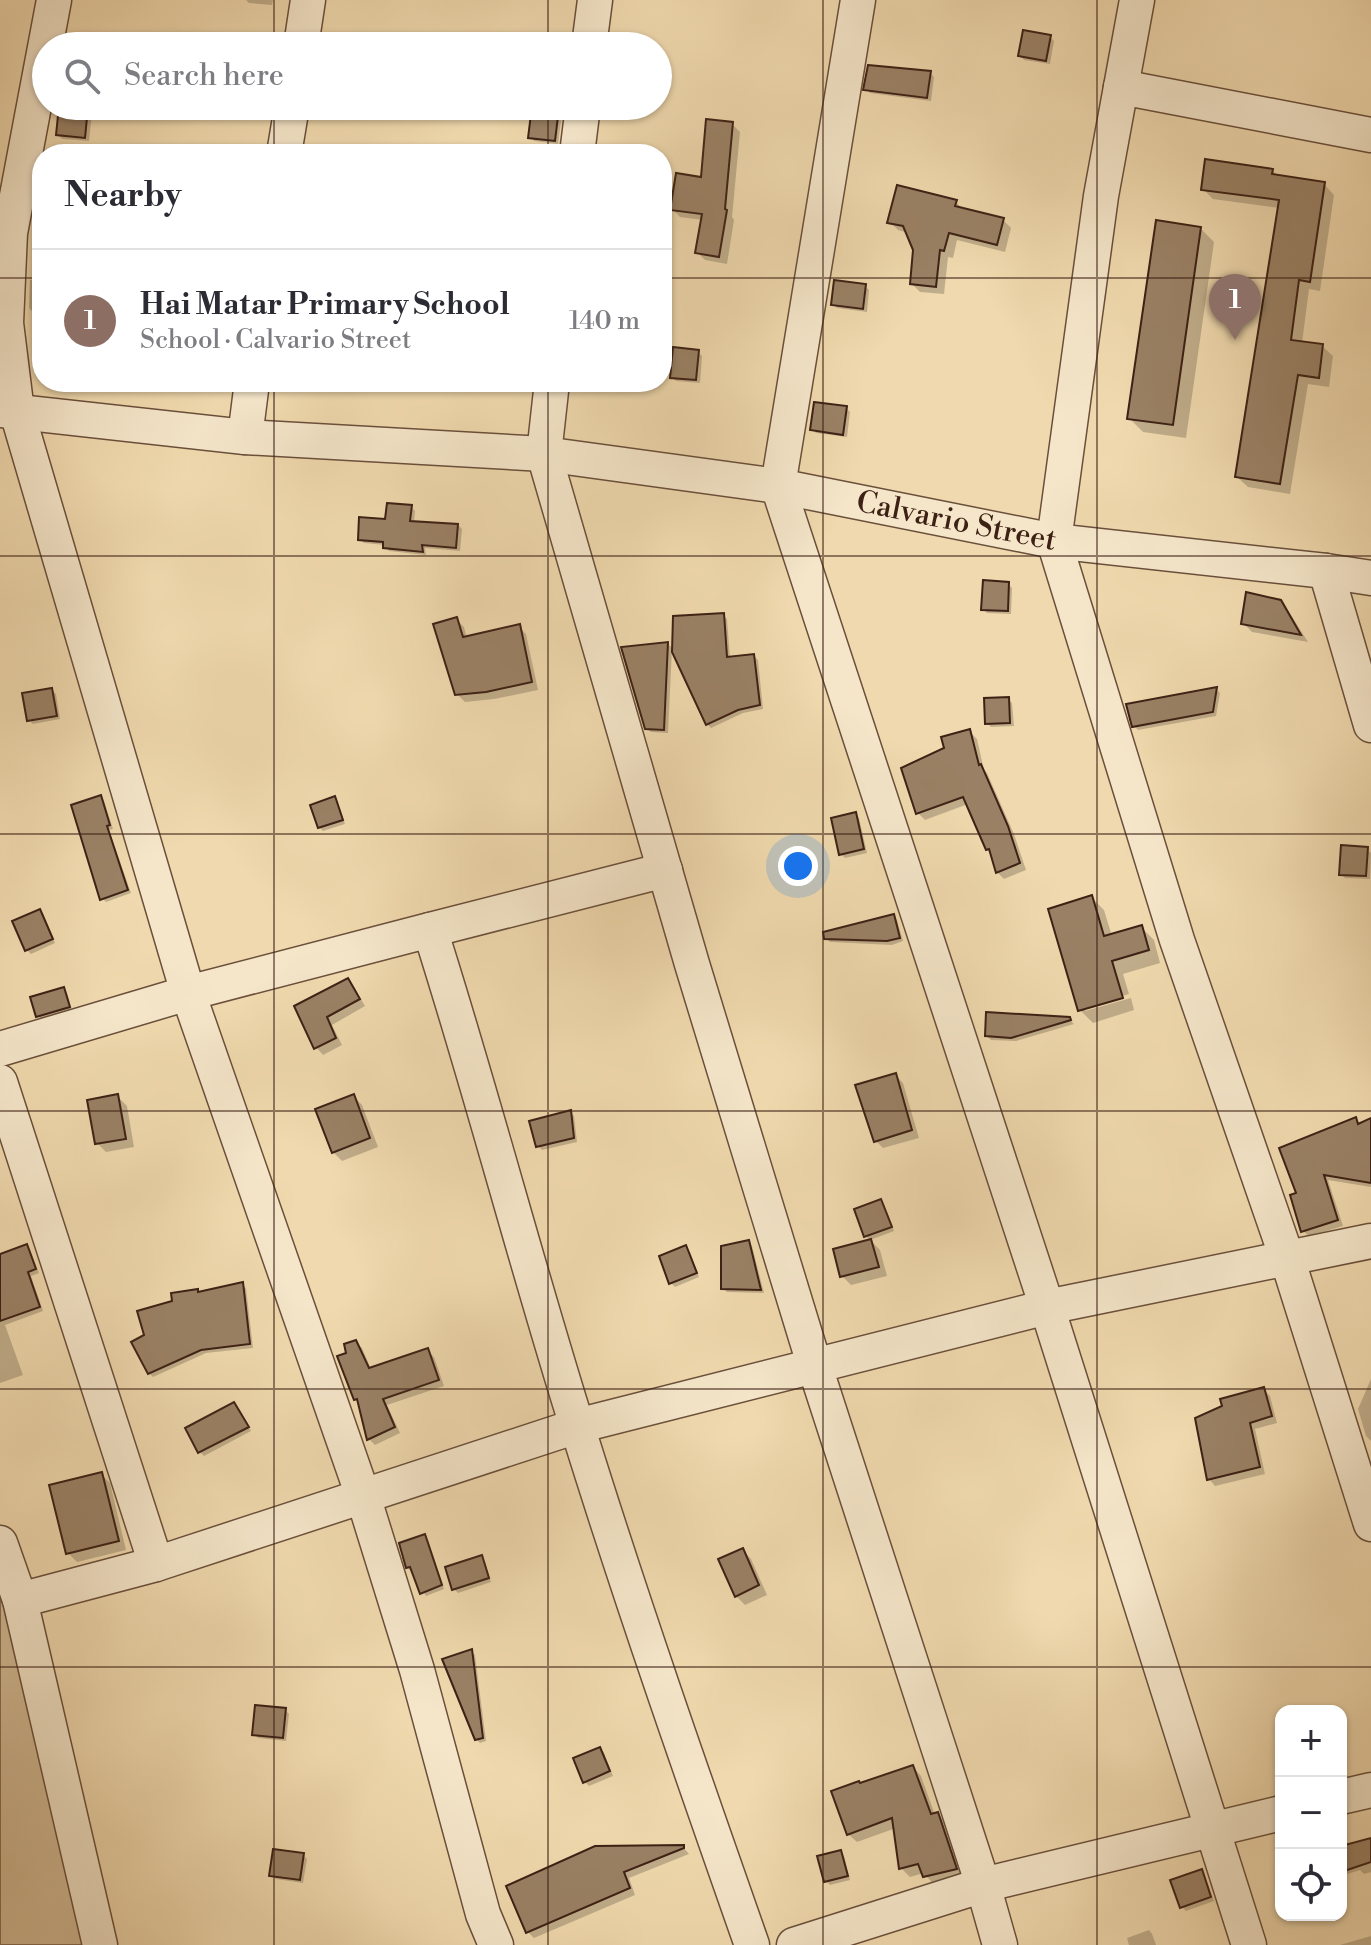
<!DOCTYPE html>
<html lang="en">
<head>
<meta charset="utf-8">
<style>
	:root { --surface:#fff; --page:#f2f2f3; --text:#2b2b33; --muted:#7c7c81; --line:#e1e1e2; --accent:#db2777 }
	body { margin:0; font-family:"Libre Bodoni",serif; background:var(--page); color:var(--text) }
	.controls { position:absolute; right:24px; bottom:24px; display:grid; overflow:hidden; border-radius:16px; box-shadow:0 2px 6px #0004 }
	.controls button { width:72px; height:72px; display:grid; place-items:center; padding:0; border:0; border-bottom:2px solid var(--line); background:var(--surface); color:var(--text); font:40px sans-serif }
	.you { position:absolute; left:798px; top:866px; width:28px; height:28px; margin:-20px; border:6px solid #fff; border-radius:50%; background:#1a73e8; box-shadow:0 0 0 12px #1a73e833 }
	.badge { display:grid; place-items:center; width:52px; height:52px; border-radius:50%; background:var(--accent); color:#fff; font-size:26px; font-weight:700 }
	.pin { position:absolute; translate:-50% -66px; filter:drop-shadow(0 2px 4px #0008) }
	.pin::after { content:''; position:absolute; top:42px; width:28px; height:24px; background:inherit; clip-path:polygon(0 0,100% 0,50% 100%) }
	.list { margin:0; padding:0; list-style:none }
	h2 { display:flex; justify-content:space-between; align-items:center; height:104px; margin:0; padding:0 32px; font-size:34px }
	h2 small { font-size:26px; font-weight:400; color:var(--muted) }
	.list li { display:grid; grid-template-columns:52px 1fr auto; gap:24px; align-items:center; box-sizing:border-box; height:144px; padding:0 32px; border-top:2px solid var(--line) }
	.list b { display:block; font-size:30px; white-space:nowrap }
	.list p { margin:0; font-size:26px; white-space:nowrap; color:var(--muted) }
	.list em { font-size:26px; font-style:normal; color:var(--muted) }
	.icon { flex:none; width:44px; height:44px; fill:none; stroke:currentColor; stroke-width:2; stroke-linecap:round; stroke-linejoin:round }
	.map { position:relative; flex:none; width:1371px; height:1945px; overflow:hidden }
	.search { position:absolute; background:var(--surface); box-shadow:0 2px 6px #0004; left:32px; top:32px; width:640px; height:88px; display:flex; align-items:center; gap:20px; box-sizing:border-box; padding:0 28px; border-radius:44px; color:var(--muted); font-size:30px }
	.panel { position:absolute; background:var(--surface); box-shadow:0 2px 6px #0004; left:32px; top:144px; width:640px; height:248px; border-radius:32px }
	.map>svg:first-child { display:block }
</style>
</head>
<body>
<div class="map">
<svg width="1371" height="1945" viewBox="0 0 1371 1945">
	<rect width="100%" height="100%" fill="#f0d9ae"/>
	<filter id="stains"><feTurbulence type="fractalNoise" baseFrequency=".0025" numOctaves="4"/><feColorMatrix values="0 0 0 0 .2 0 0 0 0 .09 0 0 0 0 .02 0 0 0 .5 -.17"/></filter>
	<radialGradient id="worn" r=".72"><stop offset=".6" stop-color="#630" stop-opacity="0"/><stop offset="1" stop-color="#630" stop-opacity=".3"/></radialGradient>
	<path fill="#d2ba94" stroke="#886e54" stroke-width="2" d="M0 1547 106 1945H0Z"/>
	<g fill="#0003">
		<path d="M246 0H273L272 5 249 3Z"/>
		<path d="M1050 37 1054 41 1050 64 1024 60 1020 56Z"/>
		<path d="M930 73 934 77 931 101 870 93 866 89Z"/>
		<path d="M88 109 92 113 89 141 62 139 58 135Z"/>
		<path d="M558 110 562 114 558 144 534 141 530 137Z"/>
		<path d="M732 124 740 132 732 217 734 220 727 264 705 260 697 252 703 220 680 217 672 209 703 179Z"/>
		<path d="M1272 170 1279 177 1324 184 1334 195 1320 291 1309 289 1302 343 1322 346 1333 356 1329 387 1308 384 1290 494 1248 487 1237 477 1280 208 1213 199 1203 189Z"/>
		<path d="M956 202 964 211 1003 220 1011 228 1005 252 957 240 953 258 948 257 944 294 920 292 912 284 915 249 908 233 898 230 890 222Z"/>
		<path d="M1200 228 1214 242 1186 438 1143 432 1129 418Z"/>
		<path d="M30 280H42V313L33 312 29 308Z"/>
		<path d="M865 286 869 290 867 312 837 308 833 304Z"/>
		<path d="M698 352 702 356 700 383 676 381 672 377Z"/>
		<path d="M846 408 850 412 847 437 816 433 812 429Z"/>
		<path d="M411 507 415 511 414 523 458 525 462 529 460 551 425 548 426 555 389 551 385 545 364 543 360 539Z"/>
		<path d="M1008 584 1012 588 1011 614 987 613 983 609Z"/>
		<path d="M1280 602 1289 612 1308 642 1252 632 1243 623Z"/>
		<path d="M723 615 727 619 730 658 754 656 758 660 763 709 743 713 711 728 707 724Z"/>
		<path d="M456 619 464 627 467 638 519 627 526 634 538 690 494 699 465 702 457 694Z"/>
		<path d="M668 644 672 648 668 733 651 732 646 728Z"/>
		<path d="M1216 689 1220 693 1216 716 1138 730 1134 726Z"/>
		<path d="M52 690 56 694 60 719 33 724 29 720Z"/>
		<path d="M1008 699 1012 703 1014 726 991 727 987 723Z"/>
		<path d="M970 732 977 739 984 770 987 773 1014 834 1026 870 1004 879 997 872 992 853 988 849 968 804 925 820 918 813 946 749Z"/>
		<path d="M100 797 104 801 113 829 109 830 131 893 106 902 102 898Z"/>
		<path d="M334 799 338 803 345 824 323 831 319 827Z"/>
		<path d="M855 814 859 818 867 853 845 858 841 854Z"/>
		<path d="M1367 849 1371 853 1370 879 1345 878 1341 874Z"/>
		<path d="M1092 898 1104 910 1112 936 1141 927 1154 940 1160 963 1123 974 1129 994 1085 1007V1011L1131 998 1134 1010 1093 1023 1080 1010Z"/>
		<path d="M39 911 43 915 55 943 31 954 27 950Z"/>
		<path d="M893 916 897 920 903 941 892 945 830 942 826 938Z"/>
		<path d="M347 980 354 987 365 1006 332 1025 342 1045 323 1055 316 1047 296 1007Z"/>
		<path d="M63 989 67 993 72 1011 42 1020 38 1016Z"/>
		<path d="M1069 1019 1074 1024 1016 1041 991 1040 987 1036Z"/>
		<path d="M895 1075 903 1083 919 1138 883 1148 876 1141Z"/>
		<path d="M353 1096 362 1105 378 1147 342 1161 333 1152Z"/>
		<path d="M118 1097 127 1106 134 1147 106 1152 97 1143Z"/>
		<path d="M570 1112 574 1116 577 1142 542 1150 538 1146Z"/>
		<path d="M1355 1119 1361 1124 1371 1120V1187L1328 1180 1343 1226 1309 1236 1303 1231 1299 1194Z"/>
		<path d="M881 1201 884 1205 894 1231 870 1240 866 1236Z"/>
		<path d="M871 1241 880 1250 887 1276 851 1285 842 1276Z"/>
		<path d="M748 1242 752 1246 764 1293 727 1292 723 1288Z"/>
		<path d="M26 1246 30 1250 39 1273 31 1276 43 1311 5 1325 23 1375 0 1383V1256Z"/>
		<path d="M686 1248 690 1252 699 1277 675 1287 671 1283Z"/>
		<path d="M242 1285 246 1288 253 1348 206 1353 153 1377 149 1373 147 1336 199 1294Z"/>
		<path d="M355 1342 362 1348 371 1369 428 1351 434 1357 444 1386 387 1405 400 1433 375 1445 369 1439 360 1403 356 1398 348 1354Z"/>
		<path d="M1371 1379V1441L1366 1436 1358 1409Z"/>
		<path d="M1263 1389 1270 1396 1277 1423 1255 1429 1265 1474 1215 1486 1209 1479Z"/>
		<path d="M234 1404 251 1431 204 1456 200 1452Z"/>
		<path d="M101 1474 110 1483 126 1550 77 1562 68 1553Z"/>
		<path d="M424 1536 428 1540 444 1589 426 1596 408 1567Z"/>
		<path d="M742 1550 751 1559 767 1595 745 1605 736 1596Z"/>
		<path d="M481 1558 485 1562 491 1582 458 1593 454 1589Z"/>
		<path d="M471 1652 475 1655 486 1741 480 1743 476 1739Z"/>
		<path d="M285 1710 289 1714 286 1741 258 1738 254 1734Z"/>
		<path d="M600 1749 604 1753 613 1776 589 1786 585 1782Z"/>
		<path d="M913 1767 921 1776 935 1815 938 1814 946 1823 964 1877 934 1885 924 1873 910 1877 901 1868 896 1828 857 1842 848 1834 861 1785Z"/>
		<path d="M1371 1840V1872L1364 1874 1360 1870 1341 1876V1845L1342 1847Z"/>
		<path d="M683 1847 689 1854 629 1878 635 1895 534 1938 528 1932 509 1887Z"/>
		<path d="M840 1852 844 1856 850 1880 830 1885 826 1881Z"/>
		<path d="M303 1855 307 1859 303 1883 276 1879 272 1875Z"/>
		<path d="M1201 1872 1205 1876 1214 1901 1186 1911 1182 1907Z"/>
		<path d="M1149 1930 1152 1934 1156 1945H1129L1127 1938Z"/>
		<path d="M1371 1936V1945H1340Z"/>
	</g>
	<g fill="#9a8165" stroke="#3d2115" stroke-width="2">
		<path d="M1023 30 1051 35 1046 61 1018 56Z"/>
		<path d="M868 65 931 71 927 98 863 90Z"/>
		<path d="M59 106 88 107 85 138 56 135Z"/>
		<path d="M532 106 559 108 555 141 528 138Z"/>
		<path d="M706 119 733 122 725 209 727 210 719 257 695 253 702 214 670 210 676 173 701 177Z"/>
		<path d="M1205 159 1273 169 1272 174 1325 182 1310 282 1299 280 1291 340 1323 344 1319 378 1298 375 1280 484 1235 477 1279 200 1201 190Z"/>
		<path d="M897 185 957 200 955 206 1004 218 997 245 949 233 944 251 940 250 936 287 910 284 913 250 903 226 887 223Z"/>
		<path d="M1156 220 1201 227 1173 425 1127 419Z"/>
		<path d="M834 280 866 284 863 309 831 305Z"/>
		<path d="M673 347 699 350 696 380 670 378Z"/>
		<path d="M814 402 847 406 843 435 810 430Z"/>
		<path d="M387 503 412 505 410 521 458 524 456 548 422 545 423 552 383 548V542L358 540 359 517 385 519Z"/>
		<path d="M983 580 1009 582 1008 611 981 610Z"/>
		<path d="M1246 592 1281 600 1301 635 1241 624Z"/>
		<path d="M724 613 727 657 754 654 760 705 738 710 706 725 672 652 673 616Z"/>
		<path d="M457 617 463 637 520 624 532 682 486 692 455 695 433 624Z"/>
		<path d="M668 642 664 730 645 729 621 647Z"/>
		<path d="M1217 687 1213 712 1132 727 1126 704Z"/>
		<path d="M52 688 57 716 27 721 22 693Z"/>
		<path d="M1009 697 1010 723 985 724 984 698Z"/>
		<path d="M970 729 979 765 981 764 1008 826 1020 863 996 873 989 849 986 850 963 797 916 814 901 768 944 748 941 737Z"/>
		<path d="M101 795 110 825 107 826 128 890 100 900 71 805Z"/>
		<path d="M335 796 343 820 318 828 310 805Z"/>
		<path d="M856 812 864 849 839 855 831 818Z"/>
		<path d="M1341 845 1368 847 1366 876 1339 875Z"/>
		<path d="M1092 895 1104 936 1142 925 1149 950 1112 961 1123 998 1078 1011 1048 909Z"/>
		<path d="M40 909 53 939 25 951 12 921Z"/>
		<path d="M894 914 900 938 887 941 824 939 823 932Z"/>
		<path d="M348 978 360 999 327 1017 336 1038 314 1049 294 1006Z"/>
		<path d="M64 987 70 1007 36 1017 30 997Z"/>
		<path d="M986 1012 1070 1017 1071 1020 1011 1038 985 1036Z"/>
		<path d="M896 1073 912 1130 874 1142 855 1085Z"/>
		<path d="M118 1094 126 1139 95 1144 87 1100Z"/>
		<path d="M354 1094 370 1138 332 1153 315 1109Z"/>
		<path d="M571 1110 574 1138 536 1147 529 1121Z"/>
		<path d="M1356 1117 1358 1124 1371 1118V1183L1324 1175 1338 1220 1301 1232 1290 1195 1296 1193 1279 1148Z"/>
		<path d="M881 1199 892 1227 864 1237 854 1209Z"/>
		<path d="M871 1239 879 1267 840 1277 833 1249Z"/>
		<path d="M749 1240 761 1290 721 1289V1246Z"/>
		<path d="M27 1244 36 1269 28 1272 40 1307 0 1321V1254Z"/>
		<path d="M686 1245 697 1273 669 1284 659 1256Z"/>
		<path d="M243 1282 250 1344 201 1350 148 1374 131 1342 144 1335 137 1311 172 1301 171 1293 198 1289V1292Z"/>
		<path d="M356 1340 369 1368 428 1348 439 1380 383 1399 395 1427 367 1440 357 1399 354 1400 337 1356 346 1353 344 1344Z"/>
		<path d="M1264 1387 1272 1416 1250 1423 1260 1467 1207 1480 1195 1418 1222 1406 1220 1399Z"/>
		<path d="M234 1402 249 1427 198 1453 185 1428Z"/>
		<path d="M102 1472 119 1541 66 1554 49 1485Z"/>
		<path d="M425 1534 442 1585 420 1594 410 1567 406 1568 399 1543Z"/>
		<path d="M743 1548 759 1585 735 1597 718 1559Z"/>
		<path d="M482 1555 489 1578 452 1590 445 1567Z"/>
		<path d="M472 1649 483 1738 475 1740 442 1659Z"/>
		<path d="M255 1705 286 1708 283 1738 252 1735Z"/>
		<path d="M600 1747 610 1771 583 1783 573 1758Z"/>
		<path d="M913 1765 931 1814 938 1812 957 1869 923 1877 918 1864 899 1869 892 1818 847 1835 831 1791 859 1781 860 1783Z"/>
		<path d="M1371 1838V1862L1341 1872V1846Z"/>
		<path d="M684 1845V1848L624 1872 630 1888 526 1933 506 1886 595 1846Z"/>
		<path d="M273 1849 304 1853 300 1880 269 1876Z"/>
		<path d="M841 1850 848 1876 824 1882 817 1856Z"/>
		<path d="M1202 1869 1211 1897 1180 1908 1170 1880Z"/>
	</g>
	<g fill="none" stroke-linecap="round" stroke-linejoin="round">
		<defs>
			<g id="minor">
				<path d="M54 0 10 233 6 323 17 412 188 993 363 1496 417 1670 483 1914 496 1945"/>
				<path d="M858 0 778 486 1047 1307 1249 1945"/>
				<path d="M1137 0 1101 196 1054 541 1177 940 1287 1258 1371 1524"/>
				<path d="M301 46 308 0"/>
				<path d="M589 46 595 0"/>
				<path d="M1121 87 1371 135"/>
				<path d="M284 154 292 106"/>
				<path d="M577 154 583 106"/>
				<path d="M552 382 544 454 692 964 815 1367 983 1885 1000 1945"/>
				<path id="s1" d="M0 410 245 437 544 454 778 486 1054 541 1326 571 1371 578"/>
				<path d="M245 437 252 382"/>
				<path d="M1326 571 1371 725"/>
				<path d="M430 930 665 870"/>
				<path d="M0 1049 188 993 430 930C483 1096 526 1264 578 1429 632 1603 692 1774 752 1945"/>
				<path d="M0 1082 156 1564"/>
				<path d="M0 1543 20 1600 100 1945"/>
				<path d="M20 1600 156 1564 577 1426 1047 1307 1371 1241"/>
				<path d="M1341 1797 1371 1790"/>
				<path d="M794 1945 983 1885 1281 1813"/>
			</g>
		</defs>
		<use href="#minor" stroke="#6a4f3b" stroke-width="37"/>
		<use href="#minor" stroke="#f5e6ca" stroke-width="34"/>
	</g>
	<path fill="none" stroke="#3d2115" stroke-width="2" stroke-opacity="0.55" d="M274 0V46M548 0V46M823 0V1945M1097 0V1945M274 106V154M548 106V154M0 278H42M662 278H1371M274 382V1945M548 382V1945M0 556H1371M0 834H1371M0 1111H1371M0 1389H1371M0 1667H1371"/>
	<g text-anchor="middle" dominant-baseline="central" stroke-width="6" stroke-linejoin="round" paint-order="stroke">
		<g font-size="30" fill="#3d2115" stroke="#f5e6ca">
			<text stroke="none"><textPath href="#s1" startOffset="964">Calvario Street</textPath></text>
		</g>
	</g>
	<rect width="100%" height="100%" filter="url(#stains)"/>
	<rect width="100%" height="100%" fill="url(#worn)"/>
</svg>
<div class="controls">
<button>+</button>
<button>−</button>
<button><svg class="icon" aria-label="locate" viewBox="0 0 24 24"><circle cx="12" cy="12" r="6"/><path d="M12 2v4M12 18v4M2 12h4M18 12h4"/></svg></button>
</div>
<div class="you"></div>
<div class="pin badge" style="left:1235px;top:340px;background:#8d6e63">1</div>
<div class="search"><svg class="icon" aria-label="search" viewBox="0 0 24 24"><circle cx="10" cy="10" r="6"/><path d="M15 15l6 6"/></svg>Search here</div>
<section class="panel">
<h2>Nearby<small></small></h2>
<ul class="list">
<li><span class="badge" style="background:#8d6e63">1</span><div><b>Hai Matar Primary School</b><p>School · Calvario Street</p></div><em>140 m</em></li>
</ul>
</section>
</div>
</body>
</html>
